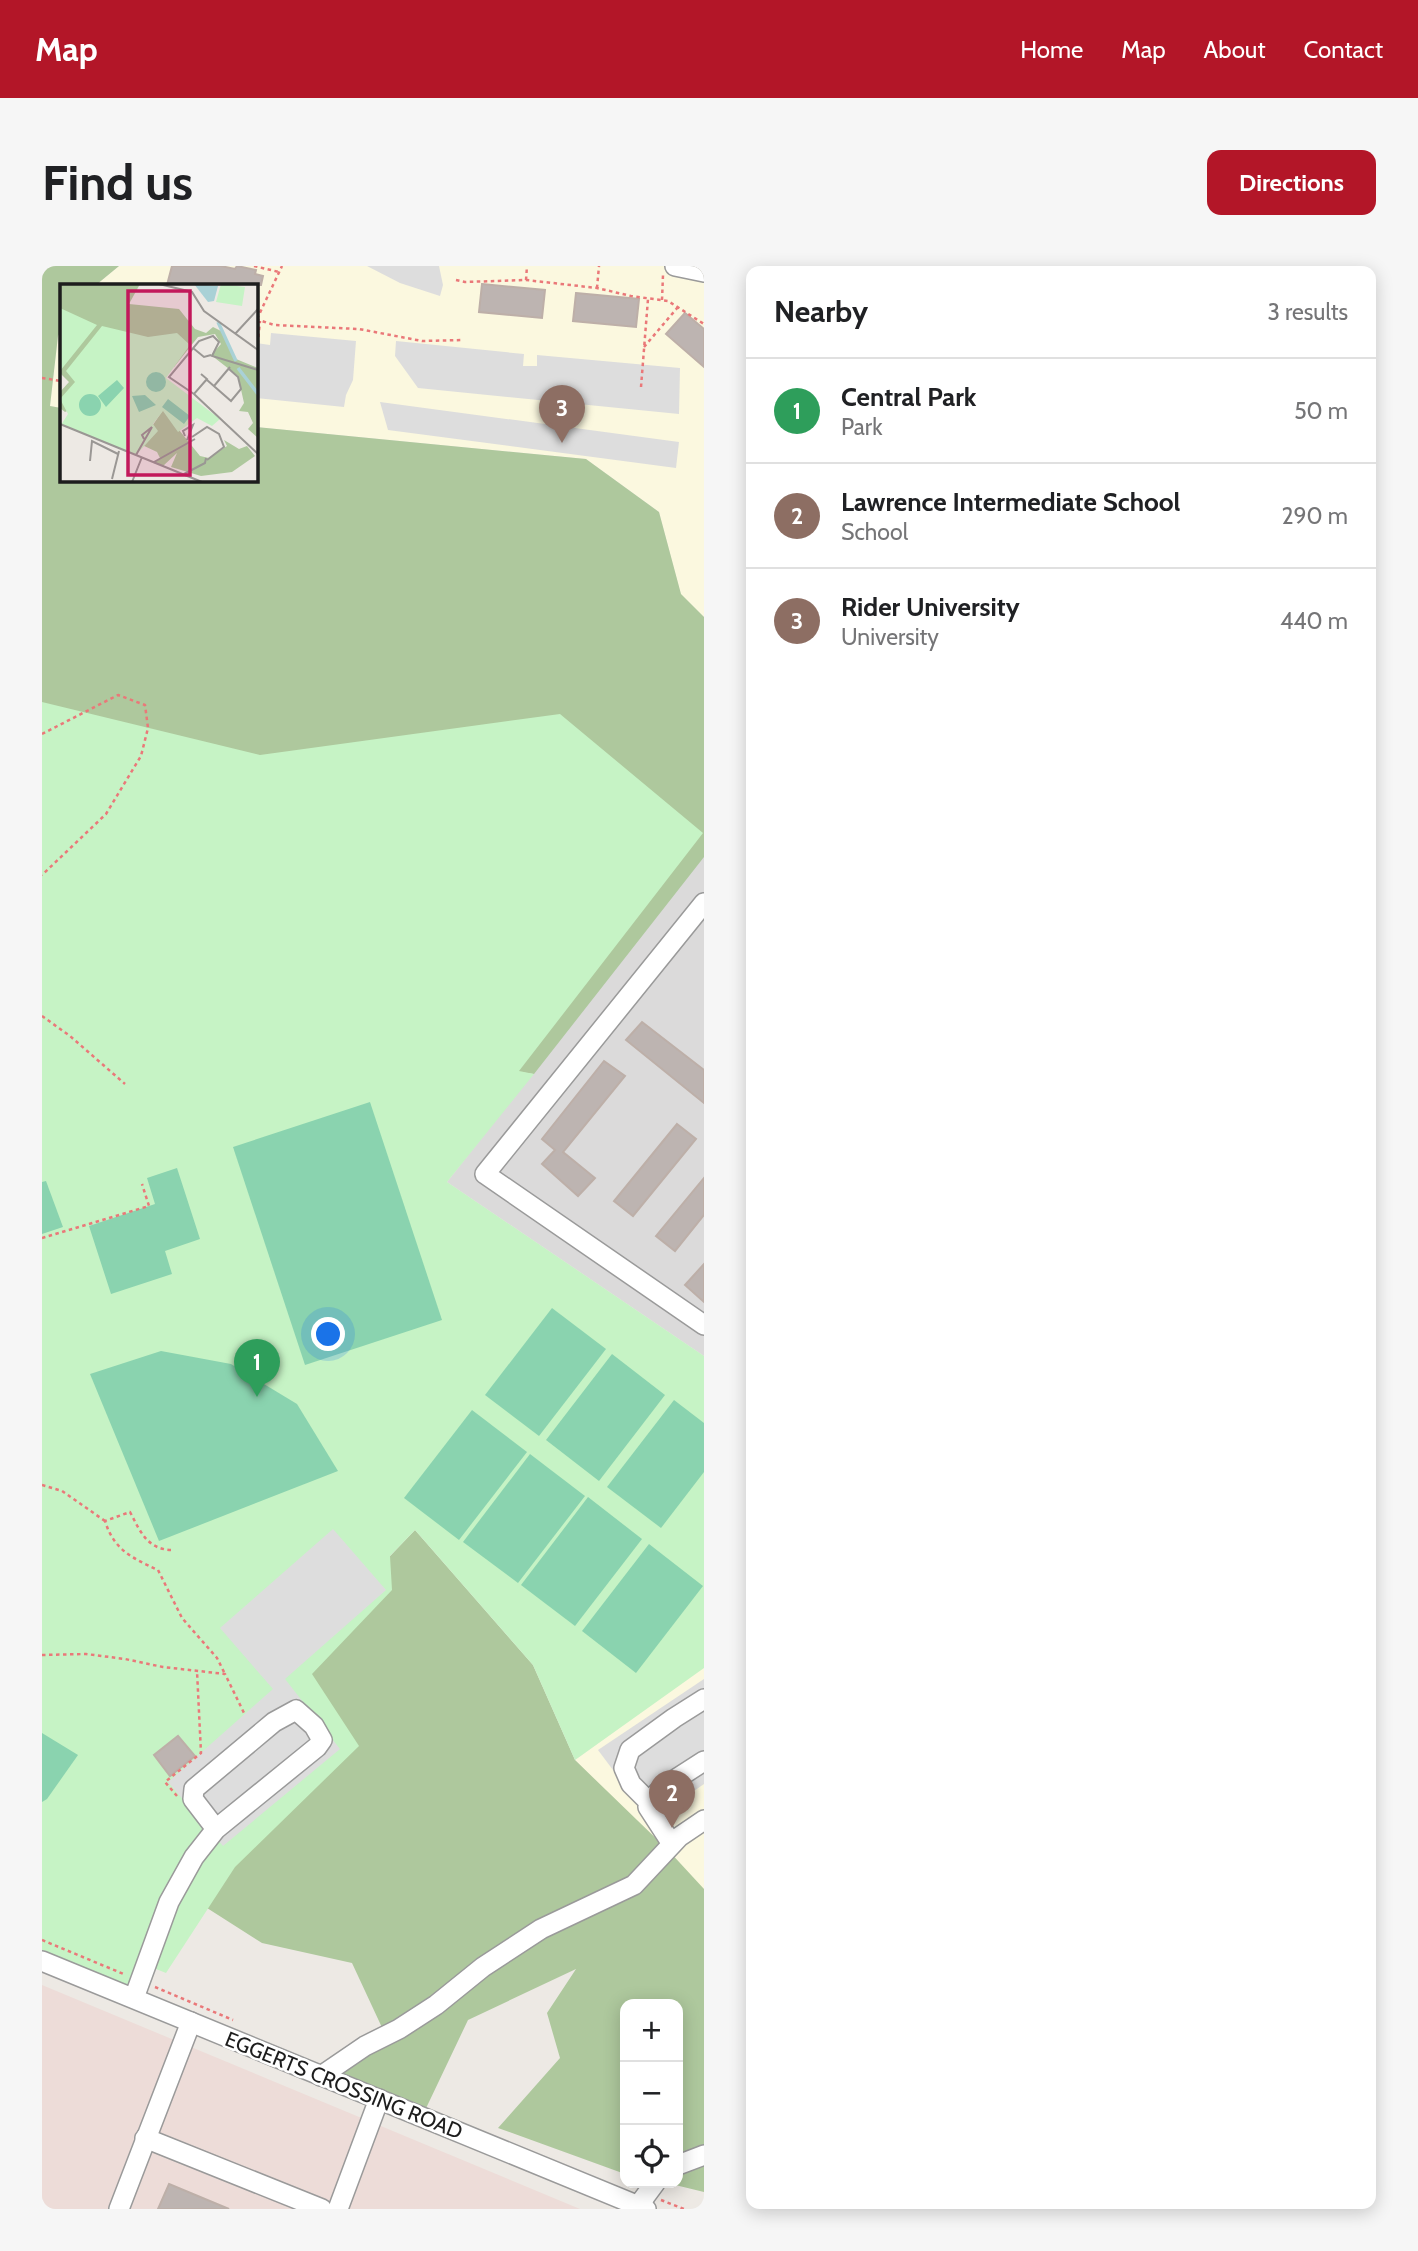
<!DOCTYPE html>
<html lang="en">
<head>
<meta charset="utf-8">
<style>
	:root { --surface:#fff; --page:#f6f6f6; --text:#202124; --muted:#757577; --line:#e0e0e0; --accent:#b31628 }
	body { margin:0; font-family:Cabin,sans-serif; background:var(--page); color:var(--text) }
	.controls { position:absolute; right:21px; bottom:21px; display:grid; overflow:hidden; border-radius:14px; box-shadow:0 4px 18px #0003 }
	.controls button { width:63px; height:63px; display:grid; place-items:center; padding:0; border:0; border-bottom:2px solid var(--line); background:var(--surface); color:var(--text); font:35px sans-serif }
	.you { position:absolute; left:287px; top:1069px; width:24px; height:24px; margin:-18px; border:5px solid #fff; border-radius:50%; background:#1a73e8; box-shadow:0 0 0 10px #1a73e833 }
	.badge { display:grid; place-items:center; width:46px; height:46px; border-radius:50%; background:var(--accent); color:#fff; font-size:23px; font-weight:700 }
	.pin { position:absolute; translate:-50% -58px; filter:drop-shadow(0 2px 4px #0008) }
	.pin::after { content:''; position:absolute; top:37px; width:24px; height:21px; background:inherit; clip-path:polygon(0 0,100% 0,50% 100%) }
	.list { margin:0; padding:0; list-style:none }
	h2 { display:flex; justify-content:space-between; align-items:center; height:91px; margin:0; padding:0 28px; font-size:30px }
	h2 small { font-size:23px; font-weight:400; color:var(--muted) }
	.list li { display:grid; grid-template-columns:46px 1fr auto; gap:21px; align-items:center; box-sizing:border-box; height:105px; padding:0 28px; border-top:2px solid var(--line) }
	.list b { display:block; font-size:26px; white-space:nowrap }
	.list p { margin:0; font-size:23px; white-space:nowrap; color:var(--muted) }
	.list em { font-size:23px; font-style:normal; color:var(--muted) }
	.icon { flex:none; width:38px; height:38px; fill:none; stroke:currentColor; stroke-width:2; stroke-linecap:round; stroke-linejoin:round }
	.map { position:relative; flex:none; width:662px; height:1943px; overflow:hidden; border-radius:14px }
	header { display:flex; align-items:center; gap:42px; box-sizing:border-box; height:98px; padding:0 35px; background:var(--accent); color:#fff }
	header strong { font-size:33px }
	nav { display:flex; gap:38px; margin-inline-start:auto; font-size:24px }
	.intro { display:flex; align-items:center; justify-content:space-between; box-sizing:border-box; height:168px; padding:0 42px }
	h1 { margin:0; font-size:49px }
	.button { padding:18px 32px; border-radius:14px; background:var(--accent); color:#fff; font-size:24px; font-weight:700 }
	main { display:flex; gap:42px; padding:0 42px }
	aside { flex:1; background:var(--surface); border-radius:14px; box-shadow:0 4px 18px #0003 }
	.map>svg:first-child { display:block }
</style>
</head>
<body>
<header>
<strong>Map</strong>
<nav><a>Home</a><a>Map</a><a>About</a><a>Contact</a></nav>
</header>
<div class="intro"><h1>Find us</h1><a class="button">Directions</a></div>
<main>
<div class="map">
<svg width="662" height="1943" viewBox="0 0 662 1943">
	<rect width="100%" height="100%" fill="#ede9e4"/>
	<path fill="#dbdada" d="M662 590V1090L405 916Z"/>
	<g fill="#fbf8df">
		<path d="M77 0H662V351L639 329 617 246 544 193 214 161V19H54Z"/>
		<path d="M19 65V142L8 140 16 70Z"/>
		<path d="M662 1400V1629L533 1494Z"/>
	</g>
	<path fill="#eddcd8" d="M0 1719 538 1943H0Z"/>
	<g fill="#aec89d">
		<path d="M0 0H77L54 19H19V65L16 70 8 140 19 142V214H214V161L544 193 617 246 639 328 662 351V591L492 808 377 792 0 884Z"/>
		<path d="M373 1264 491 1399 533 1494 626 1584 662 1623V1926L625 1917H636V1738H583V1908L456 1862 518 1792 505 1747 534 1703 426 1754 377 1857 282 1818 343 1768 310 1697 220 1677 129 1619 243 1400Z"/>
	</g>
	<path fill="#c6f3c5" d="M0 436 218 489 518 448 661 567 477 805 492 808 405 916 662 1090V1402L533 1494 491 1399 373 1264 348 1290 350 1324 270 1408 317 1480 193 1601 124 1707 99 1697 85 1737 0 1703Z"/>
	<g fill="#8ad3af">
		<path d="M328 836 400 1054 263 1099 191 881Z"/>
		<path d="M135 902 158 973 123 985 130 1008 69 1028 47 960 113 938 105 912Z"/>
		<path d="M4 915 21 961 0 968V916Z"/>
		<path d="M510 1042 564 1083 497 1170 443 1129Z"/>
		<path d="M119 1085 189 1098 255 1138 296 1205 117 1275 48 1108Z"/>
		<path d="M570 1088 623 1129 557 1215 504 1174Z"/>
		<path d="M632 1134 662 1157V1206L619 1262 565 1221Z"/>
		<path d="M430 1144 485 1186 417 1274 362 1232Z"/>
		<path d="M488 1188 543 1230 476 1317 421 1276Z"/>
		<path d="M546 1231 600 1273 533 1360 479 1319Z"/>
		<path d="M607 1278 661 1320 594 1407 540 1365Z"/>
		<path d="M0 1467 36 1489 5 1533 0 1536Z"/>
	</g>
	<g fill="#ddd">
		<path d="M325 0H397L401 19 398 30 358 17Z"/>
		<path d="M229 67 314 75 311 114 304 129 302 141 214 132V77L228 79Z"/>
		<path d="M354 75 482 88 481 100H495V89L638 102 637 148 376 122 353 90Z"/>
		<path d="M338 136 637 176 634 202 346 164Z"/>
		<path d="M291 1263 344 1324 243 1413 298 1483 181 1580 126 1516 231 1423 178 1362Z"/>
		<path d="M662 1413V1518L630 1540 606 1538 586 1524 556 1484Z"/>
	</g>
	<g fill="#bdb4b1" stroke="#bdafa8" stroke-width="2">
		<path d="M130 0H179L193 3 195 0 214 4 213 8 221 10 219 19H125Z"/>
		<path d="M440 18 503 24 500 52 437 46Z"/>
		<path d="M534 27 597 33 594 61 531 55Z"/>
		<path d="M643 47 662 63V101L624 68Z"/>
		<path d="M600 756 662 804V837L584 774Z"/>
		<path d="M562 795 583 810 521 886 553 912 536 930 500 898 513 884 500 873Z"/>
		<path d="M635 858 654 873 591 950 572 935Z"/>
		<path d="M662 912V949L633 985 614 970Z"/>
		<path d="M662 998V1036L643 1019Z"/>
		<path d="M136 1470 153 1490 128 1510 112 1489Z"/>
		<path d="M127 1918 187 1943H116Z"/>
	</g>
	<g fill="none" stroke-linecap="round" stroke-linejoin="round">
		<defs>
			<g id="minor">
				<path d="M633 0 662 6"/>
				<path d="M662 637 443 908 662 1059"/>
				<path d="M607 1536 620 1522 662 1495"/>
				<path d="M630 1578 606 1541 607 1536 589 1518 582 1502 588 1484 632 1452 662 1433"/>
				<path d="M0 1695 604 1943"/>
				<path d="M92 1732 127 1636 152 1591 174 1563 275 1481 280 1474 272 1460 254 1444 232 1456 152 1523 151 1533 174 1563"/>
				<path d="M279 1810 323 1780 357 1763 394 1739 441 1701 499 1663 592 1619 637 1571 662 1554"/>
				<path d="M103 1872 280 1943"/>
				<path d="M636 1899 662 1889"/>
				<path d="M596 1940 613 1917"/>
				<path d="M77 1943 149 1756"/>
				<path d="M296 1943 337 1833"/>
			</g>
		</defs>
		<use href="#minor" stroke="#9a9a9a" stroke-width="22"/>
		<g stroke="#ea7879" stroke-width="2.5" stroke-dasharray="3.5 3.5" stroke-linecap="butt">
			<path d="M212 0 237 6"/>
			<path d="M414 14 423 16 484 14 555 22 589 30 626 35 662 58"/>
			<path d="M484 14 485 0"/>
			<path d="M555 22 557 0"/>
			<path d="M620 34 621 9"/>
			<path d="M214 53 232 59 317 63 380 75 421 74"/>
			<path d="M215 53 240 0"/>
			<path d="M602 81 636 41"/>
			<path d="M215 85 218 55"/>
			<path d="M0 112 19 115"/>
			<path d="M599 121 606 33"/>
			<path d="M0 468 76 429 103 439 106 462 99 490 64 548 0 609"/>
			<path d="M0 750 28 770 83 818"/>
			<path d="M0 972 107 940 100 918"/>
			<path d="M0 1219 20 1225 63 1255"/>
			<path d="M129 1284C105 1283 98 1265 88 1246L63 1255C72 1284 90 1292 116 1304L140 1352 175 1392 183 1408"/>
			<path d="M0 1389 44 1388 83 1393 121 1401 183 1408 203 1449"/>
			<path d="M135 1530 123 1516 159 1487 155 1405"/>
			<path d="M0 1674 84 1709"/>
			<path d="M113 1721 191 1754"/>
			<path d="M619 1934 642 1943"/>
		</g>
		<use href="#minor" stroke="#fff" stroke-width="19"/>
	</g>
	<g text-anchor="middle" dominant-baseline="central" stroke-width="5" stroke-linejoin="round" paint-order="stroke">
		<g font-size="21" fill="#1d1d1d" stroke="#fff">
			<text transform="translate(302 1819) rotate(22)">EGGERTS CROSSING ROAD</text>
		</g>
	</g>
	<g transform="translate(18 18)">
		<rect width="198" height="198" fill="#ede9e4"/>
		<path d="M0 0H80L69 20 119 25 135 45 146 49 153 43 161 47 176 75 198 84V154L188 145 193 139 188 128 179 127 184 119 178 92 151 71 161 60 155 50 138 53 114 83 103 82 5 128 0 124V108L9 98 0 89ZM103 126 140 172 149 174 167 162 164 156 179 165 187 162 195 172 172 188 141 192 111 183 117 169 103 182 94 179 100 174 97 168 80 160Z" fill="#aec89d"/>
		<path d="M161 0 185 3 182 22 156 18ZM0 24 37 41 0 87ZM42 42 88 53 117 49 130 61 106 94 160 135 152 142 137 134 118 148 103 127 93 140 98 147 76 171 1 141 8 130 0 115 15 98 6 87Z" fill="#c6f3c5"/>
		<path d="M86 98a10 10 0 1 1 20 0a10 10 0 1 1-20 0ZM57 96 64 104 46 123 38 112ZM19 121a11 11 0 1 1 22 0a11 11 0 1 1-22 0ZM85 111 96 121 79 128 72 112ZM108 115 130 132 124 140 102 123Z" fill="#8ad3af"/>
		<path d="M134 0 158 2 154 17 148 18Z" fill="#a9d1d6"/>
		<path fill="none" stroke="#a9d1d6" stroke-width="3.5" d="M158 38 176 77M178 84 198 110"/>
		<path fill="none" stroke="#9a9794" stroke-width="2" d="M99 0 132 8 144 27 198 66M175 50 198 25M133 64 144 73 151 71M141 90 147 95 134 110 109 93 139 57 153 52 159 58 152 72 198 86M147 96 171 117 181 105 178 93 169 85M154 102 170 83M134 110 198 170M0 140 142 198M125 152 123 147 133 141 127 156M132 153 147 143 159 150 164 163 147 176M76 171 92 143 82 151 84 155M30 177 32 157 58 170M94 178 135 155M124 190 145 179 146 174M52 195 59 167M72 198 82 173"/>
		<path fill="#c2185b" fill-opacity="0.15" stroke="#c2185b" stroke-width="3.5" d="M68 7H130V191H68Z"/>
		<rect width="198" height="198" fill="none" stroke="#1d1d1d" stroke-width="3.5"/>
	</g>
</svg>
<div class="controls">
<button>+</button>
<button>−</button>
<button><svg class="icon" aria-label="locate" viewBox="0 0 24 24"><circle cx="12" cy="12" r="6"/><path d="M12 2v4M12 18v4M2 12h4M18 12h4"/></svg></button>
</div>
<div class="you"></div>
<div class="pin badge" style="left:215px;top:1131px;background:#2e9e5b">1</div>
<div class="pin badge" style="left:630px;top:1562px;background:#8d6e63">2</div>
<div class="pin badge" style="left:520px;top:177px;background:#8d6e63">3</div>
</div>
<aside>
<h2>Nearby<small>3 results</small></h2>
<ul class="list">
<li><span class="badge" style="background:#2e9e5b">1</span><div><b>Central Park</b><p>Park</p></div><em>50 m</em></li>
<li><span class="badge" style="background:#8d6e63">2</span><div><b>Lawrence Intermediate School</b><p>School</p></div><em>290 m</em></li>
<li><span class="badge" style="background:#8d6e63">3</span><div><b>Rider University</b><p>University</p></div><em>440 m</em></li>
</ul>
</aside>
</main>
</body>
</html>
